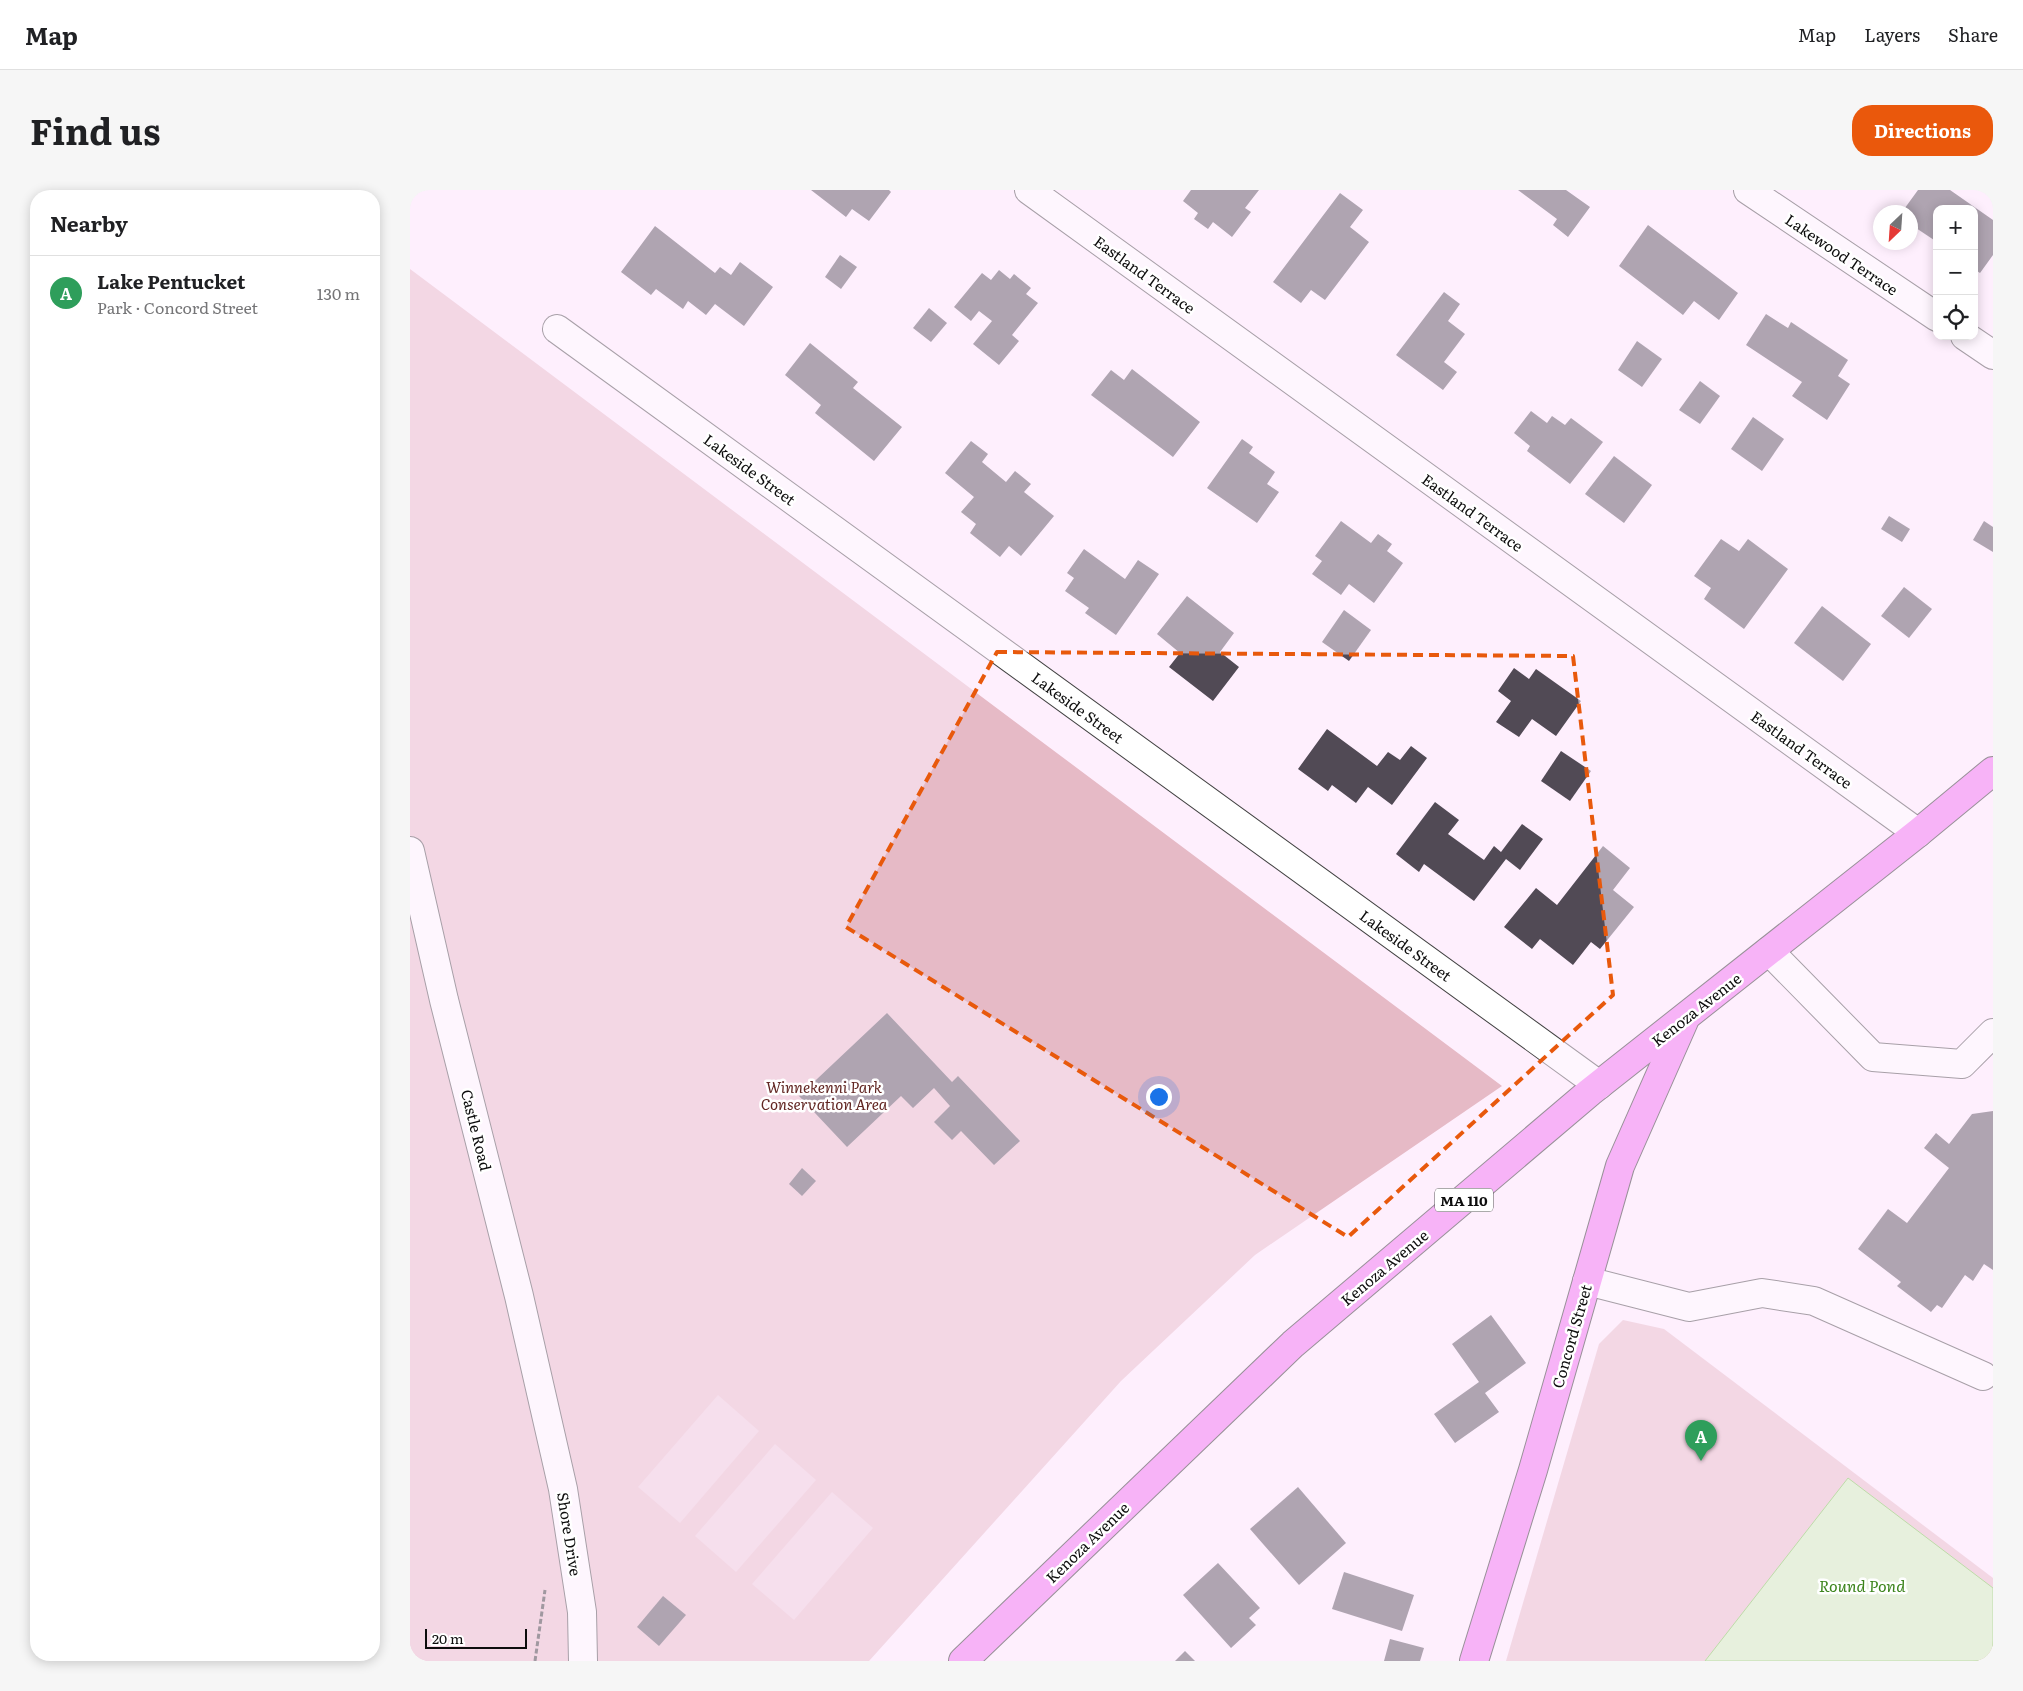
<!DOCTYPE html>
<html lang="en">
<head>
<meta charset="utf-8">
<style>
	:root { --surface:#fff; --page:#f6f6f6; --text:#202124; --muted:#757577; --line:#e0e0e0; --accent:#ea580c }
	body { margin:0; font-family:Literata,serif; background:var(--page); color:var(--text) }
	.controls { position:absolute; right:15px; top:15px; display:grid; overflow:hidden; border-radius:10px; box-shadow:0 2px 12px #0003 }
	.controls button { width:45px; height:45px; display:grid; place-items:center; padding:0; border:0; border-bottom:1px solid var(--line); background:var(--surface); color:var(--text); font:25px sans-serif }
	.compass { position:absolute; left:1463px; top:15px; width:45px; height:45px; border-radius:50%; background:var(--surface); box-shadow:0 2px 12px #0003; rotate:205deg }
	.scale { position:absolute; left:15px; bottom:12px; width:102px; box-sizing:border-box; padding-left:5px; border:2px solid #0d0d0d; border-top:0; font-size:14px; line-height:18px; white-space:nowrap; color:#0d0d0d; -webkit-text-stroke:4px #fff; paint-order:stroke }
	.you { position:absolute; left:748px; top:906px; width:18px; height:18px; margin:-12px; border:4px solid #fff; border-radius:50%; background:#1a73e8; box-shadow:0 0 0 8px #1a73e833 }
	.badge { display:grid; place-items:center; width:32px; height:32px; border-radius:50%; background:var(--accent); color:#fff; font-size:16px; font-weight:700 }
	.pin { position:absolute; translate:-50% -41px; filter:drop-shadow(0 1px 2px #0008) }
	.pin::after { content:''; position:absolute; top:26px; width:18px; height:15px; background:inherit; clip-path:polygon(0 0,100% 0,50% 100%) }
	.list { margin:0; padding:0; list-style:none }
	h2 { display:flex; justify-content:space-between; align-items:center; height:65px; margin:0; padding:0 20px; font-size:21px }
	h2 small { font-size:16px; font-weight:400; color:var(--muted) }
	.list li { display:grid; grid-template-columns:32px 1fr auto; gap:15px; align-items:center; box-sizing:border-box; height:75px; padding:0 20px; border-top:1px solid var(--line) }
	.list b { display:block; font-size:19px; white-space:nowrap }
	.list p { margin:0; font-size:16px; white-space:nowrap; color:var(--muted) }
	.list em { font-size:16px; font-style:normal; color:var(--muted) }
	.icon { flex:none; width:28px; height:28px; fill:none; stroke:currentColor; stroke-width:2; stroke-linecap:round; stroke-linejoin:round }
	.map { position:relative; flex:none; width:1583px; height:1471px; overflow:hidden; border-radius:20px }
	header { display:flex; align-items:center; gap:30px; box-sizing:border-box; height:70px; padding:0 25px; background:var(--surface); border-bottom:1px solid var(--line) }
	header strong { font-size:24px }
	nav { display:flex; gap:28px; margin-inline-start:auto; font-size:18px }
	.intro { display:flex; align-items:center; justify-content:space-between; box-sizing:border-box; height:120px; padding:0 30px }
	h1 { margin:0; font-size:35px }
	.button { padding:12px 22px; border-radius:20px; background:var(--accent); color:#fff; font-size:18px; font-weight:700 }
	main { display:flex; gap:30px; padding:0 30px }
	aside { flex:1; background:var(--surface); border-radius:20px; box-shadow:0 2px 12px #0003 }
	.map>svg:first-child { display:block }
</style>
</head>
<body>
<header>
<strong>Map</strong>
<nav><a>Map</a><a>Layers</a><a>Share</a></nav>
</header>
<div class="intro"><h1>Find us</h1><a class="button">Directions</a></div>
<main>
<aside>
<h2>Nearby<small></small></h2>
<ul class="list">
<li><span class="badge" style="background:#2e9e5b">A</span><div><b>Lake Pentucket</b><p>Park · Concord Street</p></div><em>130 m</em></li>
</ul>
</aside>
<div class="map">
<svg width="1583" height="1471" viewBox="0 0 1583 1471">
	<rect width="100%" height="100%" fill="#feeffd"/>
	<g fill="#e6bac6">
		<path d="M0 79 1092 896 845 1065 711 1191 459 1471H0Z"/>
		<path d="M1213 1130 1254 1139 1583 1388V1471H1096L1189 1154Z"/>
	</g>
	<g fill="#eeccd9">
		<path d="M308 1205 349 1241 270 1333 228 1297Z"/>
		<path d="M365 1254 406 1290 326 1382 285 1346Z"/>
		<path d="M422 1302 463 1338 384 1430 342 1394Z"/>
	</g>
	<path fill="#cdf2b6" stroke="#6fc542" d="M1438 1288 1583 1398V1471H1295Z"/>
	<g fill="#514a55">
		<path d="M401 0H479L481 2 459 31 442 19 436 27Z"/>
		<path d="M781 0H849L835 18 841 22 822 47 803 32 798 39 784 29 788 23 773 11Z"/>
		<path d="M1108 0H1156L1180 17 1158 47 1143 35 1147 29Z"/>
		<path d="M1508 0H1540L1583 30V65L1570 83 1564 79V19H1527V52L1500 34V22H1492Z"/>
		<path d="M930 3 953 20 940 37 959 52 915 110 901 100 891 113 863 92Z"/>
		<path d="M1238 35 1328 103 1309 130 1284 111 1273 125 1209 76Z"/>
		<path d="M245 36 305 83 310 77 321 85 330 72 363 97 334 136 305 114 296 125 278 111 273 119 246 99 241 105 211 82Z"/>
		<path d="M430 65 447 77 431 99 415 87Z"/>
		<path d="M589 80 600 89 604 84 621 98 616 104 628 113 602 145 609 151 589 175 563 154 582 131 569 121 561 131 544 117 572 83 581 90Z"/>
		<path d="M1034 102 1050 114 1038 131 1055 144 1034 172 1047 182 1033 200 986 165Z"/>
		<path d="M519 118 537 133 521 152 503 138Z"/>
		<path d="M1356 124 1378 138 1381 132 1438 170 1428 186 1440 194 1417 230 1382 206 1392 192 1336 155Z"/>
		<path d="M1227 151 1252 169 1232 197 1208 180Z"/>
		<path d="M400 153 448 192 443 198 492 237 464 271 405 223 411 215 375 185Z"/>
		<path d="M722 179 790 232 763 267 681 205 701 180 714 190Z"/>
		<path d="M1290 191 1310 206 1290 234 1269 220Z"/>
		<path d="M1121 221 1137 233 1142 226 1155 235 1161 228 1193 252 1160 294 1117 261 1120 256 1104 243Z"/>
		<path d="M1343 227 1374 249 1352 281 1321 259Z"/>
		<path d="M832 249 843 257 839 263 865 282 857 294 869 302 847 333 797 298Z"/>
		<path d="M561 251 578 264 572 272 596 292 605 281 621 294 614 302 644 326 611 366 599 356 590 367 560 343 566 334 551 322 564 307 535 283Z"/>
		<path d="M1204 266 1242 295 1214 333 1175 304Z"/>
		<path d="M1479 326 1500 339 1492 352 1471 339Z"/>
		<path d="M931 331 961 353 968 344 982 354 977 361 993 373 964 413 939 394 931 405 902 384 912 371 905 366Z"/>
		<path d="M1574 331 1583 337V362L1563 350Z"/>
		<path d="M1311 349 1329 361 1338 349 1378 379 1334 439 1294 409 1301 398 1284 386Z"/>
		<path d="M674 359 715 389 728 370 749 384 706 445 675 423 679 418 655 401 664 388 657 383Z"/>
		<path d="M1494 397 1522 419 1499 448 1471 426Z"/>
		<path d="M777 406 824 443 810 462 829 477 803 511 759 477 770 463 747 444Z"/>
		<path d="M1412 416 1461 454 1433 491 1384 453Z"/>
		<path d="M934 420 961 440 939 471 912 452Z"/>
		<path d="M1104 478 1119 489 1126 479 1171 511 1146 546 1122 529 1109 547 1086 532 1101 511 1088 501Z"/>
		<path d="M917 539 967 576 978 562 990 570 1001 556 1017 568 982 615 958 597 946 613 922 595 918 601 888 579Z"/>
		<path d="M1151 561 1181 581 1160 611 1131 591Z"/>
		<path d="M1025 612 1049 630 1038 644 1074 670 1084 656 1091 662 1112 634 1133 649 1110 680 1096 669 1064 711 1014 674 1009 682 986 664Z"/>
		<path d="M1193 656 1220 678 1203 700 1224 717 1190 759 1181 752 1163 775 1130 749 1122 759 1094 737 1126 698 1147 715Z"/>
		<path d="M477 823 542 892 548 886 610 951 584 975 551 941 542 950 524 932 540 916 524 898 503 918 491 906 437 957 389 906Z"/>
		<path d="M1583 921V1080L1574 1074 1563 1091 1555 1085 1532 1118 1527 1115 1521 1122 1487 1096 1491 1092 1448 1059 1478 1019 1497 1033 1539 978 1514 958 1526 943 1539 954 1562 924Z"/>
		<path d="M392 978 406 991 392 1006 379 994Z"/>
		<path d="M1081 1125 1116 1173 1075 1203 1089 1222 1045 1253 1024 1224 1069 1192 1042 1154Z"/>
		<path d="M888 1297 936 1353 889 1395 840 1339Z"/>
		<path d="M808 1373 850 1418 839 1428 846 1435 821 1458 773 1405Z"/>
		<path d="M934 1382 1004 1405 992 1441 922 1419Z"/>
		<path d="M253 1406 276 1425 249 1456 227 1437Z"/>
		<path d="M980 1449 1014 1458 1010 1471H974Z"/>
		<path d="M775 1461 785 1471H765Z"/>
	</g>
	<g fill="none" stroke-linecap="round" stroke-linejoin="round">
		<defs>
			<g id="minor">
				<path d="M619 0 1508 643"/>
				<path d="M1338 0 1527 127"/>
				<path d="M147 139 1189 895"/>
				<path d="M1555 146 1583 165"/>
				<path d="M0 661 34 810 109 1106 153 1299 172 1422 173 1471"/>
				<path d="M1359 761 1463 867 1552 874 1583 843"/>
				<path d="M1177 1091 1279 1117 1352 1103 1404 1111 1573 1186"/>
			</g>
			<g id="major">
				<path d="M553 1471 883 1154 1180 902 1508 643 1583 581"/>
				<path d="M1064 1471 1123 1280 1210 976 1274 831"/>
			</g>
		</defs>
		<use href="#minor" stroke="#404040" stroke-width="30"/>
		<use href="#major" stroke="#1e1e1e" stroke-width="30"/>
		<path stroke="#2f2f2f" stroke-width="3" stroke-dasharray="5 2.5" stroke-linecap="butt" d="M125 1471 135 1400"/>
		<use href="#minor" stroke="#fff" stroke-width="28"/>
		<use href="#major" stroke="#f06cef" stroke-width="28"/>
	</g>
	<path d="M0 0H1583V1471H0ZM587 462 1163 466 1203 805 938 1047 436 737Z" fill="#feeffd" fill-opacity=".55" fill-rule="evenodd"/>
	<path fill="none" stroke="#e8590c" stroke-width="4" stroke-dasharray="10 6" stroke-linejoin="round" d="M587 462 1163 466 1203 805 938 1047 436 737Z"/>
	<g text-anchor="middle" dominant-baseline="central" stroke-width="5" stroke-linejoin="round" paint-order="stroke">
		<rect fill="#fff" stroke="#565656" stroke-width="1" x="1025" y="998.5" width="58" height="23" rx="4"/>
		<g font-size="14" font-weight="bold" fill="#0d0d0d">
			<text x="1054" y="1010">MA 110</text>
		</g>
		<g font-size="15" fill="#0d0d0d" stroke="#fff">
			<text transform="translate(1432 64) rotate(34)">Lakewood Terrace</text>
			<text transform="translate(735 84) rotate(36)">Eastland Terrace</text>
			<text transform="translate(340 279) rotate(36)">Lakeside Street</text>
			<text transform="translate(1063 322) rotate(36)">Eastland Terrace</text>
			<text transform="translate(668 517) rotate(36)">Lakeside Street</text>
			<text transform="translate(1392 559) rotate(36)">Eastland Terrace</text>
			<text transform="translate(996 755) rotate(36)">Lakeside Street</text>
			<text transform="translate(1286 819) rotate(-38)">Kenoza Avenue</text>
			<text transform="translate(67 940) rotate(76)">Castle Road</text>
			<text transform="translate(974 1077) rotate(-40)">Kenoza Avenue</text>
			<text transform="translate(1161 1146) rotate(-74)">Concord Street</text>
			<text transform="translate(160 1344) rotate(81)">Shore Drive</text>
			<text transform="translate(677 1352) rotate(-44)">Kenoza Avenue</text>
		</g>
		<g font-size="15" font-style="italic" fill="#612521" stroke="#fff">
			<text x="414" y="896">Winnekenni Park<tspan x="414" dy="17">Conservation Area</tspan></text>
		</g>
		<g font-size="16" font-style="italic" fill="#3c841c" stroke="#fff">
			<text x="1452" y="1395">Round Pond</text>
		</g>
	</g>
</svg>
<div class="controls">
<button>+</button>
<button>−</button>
<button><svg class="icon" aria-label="locate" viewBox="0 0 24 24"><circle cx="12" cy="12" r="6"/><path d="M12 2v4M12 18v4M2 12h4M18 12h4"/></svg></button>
</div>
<svg class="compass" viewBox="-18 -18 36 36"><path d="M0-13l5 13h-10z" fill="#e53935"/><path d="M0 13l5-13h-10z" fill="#757577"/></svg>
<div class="scale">20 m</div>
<div class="you"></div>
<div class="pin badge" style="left:1291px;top:1271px;background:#2e9e5b">A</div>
</div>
</main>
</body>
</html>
